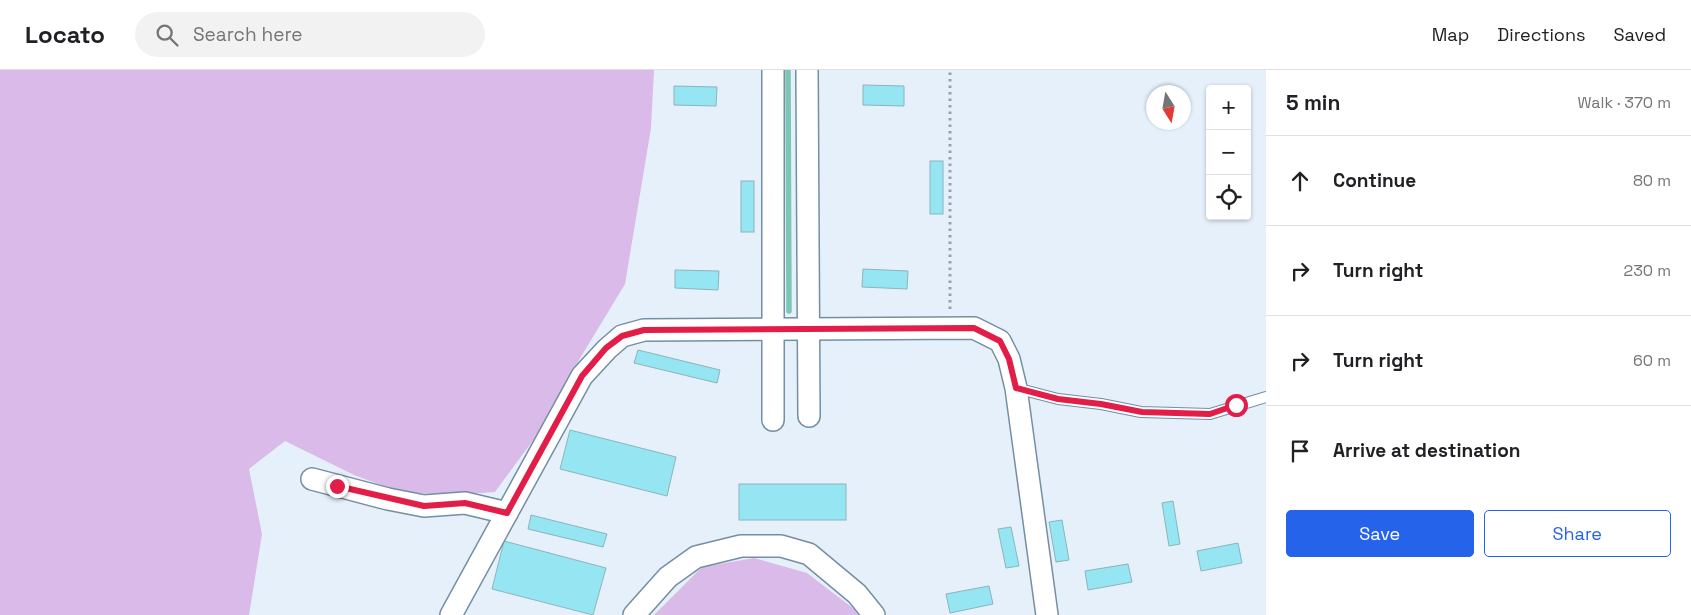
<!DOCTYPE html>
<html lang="en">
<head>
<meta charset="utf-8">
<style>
	:root { --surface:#fff; --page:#f2f2f2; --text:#202124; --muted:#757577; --line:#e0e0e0; --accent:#2563eb }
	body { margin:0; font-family:"Space Grotesk",sans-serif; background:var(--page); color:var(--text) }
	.controls { position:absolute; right:15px; top:15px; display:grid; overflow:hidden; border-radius:5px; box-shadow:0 1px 4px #0004 }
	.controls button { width:45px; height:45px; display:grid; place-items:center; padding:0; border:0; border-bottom:1px solid var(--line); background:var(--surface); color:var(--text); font:25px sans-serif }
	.compass { position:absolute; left:1146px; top:15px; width:45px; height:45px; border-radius:50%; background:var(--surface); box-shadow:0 1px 4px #0004; rotate:169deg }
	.stop { position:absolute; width:15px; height:15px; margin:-11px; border:4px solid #e11d48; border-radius:50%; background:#fff }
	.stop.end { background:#e11d48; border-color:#fff; box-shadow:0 1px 5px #0008 }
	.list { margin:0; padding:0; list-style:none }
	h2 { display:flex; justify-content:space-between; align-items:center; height:65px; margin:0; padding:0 20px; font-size:21px }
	h2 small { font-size:16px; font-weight:400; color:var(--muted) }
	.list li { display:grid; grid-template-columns:32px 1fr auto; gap:15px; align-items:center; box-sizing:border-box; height:90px; padding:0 20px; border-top:1px solid var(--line) }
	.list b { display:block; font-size:19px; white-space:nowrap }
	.list em { font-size:16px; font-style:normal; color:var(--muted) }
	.actions { display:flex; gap:10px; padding:15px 20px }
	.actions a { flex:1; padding:11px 0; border:1px solid var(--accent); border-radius:5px; text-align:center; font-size:18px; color:var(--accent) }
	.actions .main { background:var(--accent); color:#fff }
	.icon { flex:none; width:28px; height:28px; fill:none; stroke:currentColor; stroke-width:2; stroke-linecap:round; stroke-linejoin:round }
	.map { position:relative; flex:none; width:1266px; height:545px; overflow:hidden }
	header { display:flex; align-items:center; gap:30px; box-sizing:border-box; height:70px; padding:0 25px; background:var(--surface); border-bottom:1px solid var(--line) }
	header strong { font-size:24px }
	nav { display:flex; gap:28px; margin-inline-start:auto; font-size:18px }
	.search { width:350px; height:45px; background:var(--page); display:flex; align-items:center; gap:12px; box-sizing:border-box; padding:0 18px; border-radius:28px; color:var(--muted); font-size:19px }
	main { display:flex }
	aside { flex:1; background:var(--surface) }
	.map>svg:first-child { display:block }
</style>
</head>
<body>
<header>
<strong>Locato</strong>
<div class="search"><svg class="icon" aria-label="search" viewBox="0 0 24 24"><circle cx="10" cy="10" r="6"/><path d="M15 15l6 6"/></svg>Search here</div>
<nav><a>Map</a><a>Directions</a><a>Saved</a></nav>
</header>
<main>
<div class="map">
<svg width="1266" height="545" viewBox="0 0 1266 545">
	<rect width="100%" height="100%" fill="#e5f0fa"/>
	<g fill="#dabae8">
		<path d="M0 0H654L651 58 625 214 579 290 534 369 495 422 452 425 400 422 354 405 285 371 249 399 262 464 249 545H0Z"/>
		<path d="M754 488 807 503 854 539 858 545H654L702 497Z"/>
	</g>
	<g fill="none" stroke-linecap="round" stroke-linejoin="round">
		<path stroke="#7cc7b4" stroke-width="5.5" d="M788 0 789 241"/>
	</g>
	<g fill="#95e5f3" stroke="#8cb4bb">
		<path d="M863 15 904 16V36L863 35Z"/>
		<path d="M674 16 717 17 716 36 674 35Z"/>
		<rect x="930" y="91" width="13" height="53"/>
		<rect x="741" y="111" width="13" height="51"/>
		<path d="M863 199 908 201 907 219 862 217Z"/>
		<path d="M675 200 719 201 718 220 675 218Z"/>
		<path d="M638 280 720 300 717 313 634 293Z"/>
		<path d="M570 360 676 387 667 426 560 399Z"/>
		<rect x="739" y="414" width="107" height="36"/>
		<path d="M1173 431 1180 474 1169 476 1162 433Z"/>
		<path d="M531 445 607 464 603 477 528 459Z"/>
		<path d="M1062 450 1069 490 1056 492 1049 452Z"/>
		<path d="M1011 457 1019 496 1006 498 998 459Z"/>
		<path d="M504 471 606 498 593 545 492 519Z"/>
		<path d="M1238 473 1242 493 1201 501 1197 481Z"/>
		<path d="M1128 494 1132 512 1088 520 1085 501Z"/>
		<path d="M989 516 993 534 950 543 946 524Z"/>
	</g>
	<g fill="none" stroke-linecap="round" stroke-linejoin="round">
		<defs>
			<path id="service" d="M1016 318 1058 329 1101 334 1141 342 1210 344 1266 327"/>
			<g id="minor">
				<path d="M773 0V350"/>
				<path d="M807 0 809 346"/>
				<path d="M312 409 388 429 424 436 465 433 507 443"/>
				<path d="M451 545 582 306 607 279 622 266 644 260 974 258 1000 271 1009 289 1016 318 1047 545"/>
				<path d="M634 545 668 507 696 487 741 476H781L809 484 857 524 874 545"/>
			</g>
		</defs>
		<use href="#service" stroke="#748ea4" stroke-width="12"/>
		<use href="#minor" stroke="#748ea4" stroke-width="24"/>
		<path stroke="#97a1ab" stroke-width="3" stroke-dasharray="2.5 4" stroke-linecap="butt" d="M950 239V0"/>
		<use href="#service" stroke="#fff" stroke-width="10"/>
		<use href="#minor" stroke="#fff" stroke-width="21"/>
	</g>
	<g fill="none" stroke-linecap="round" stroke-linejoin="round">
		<path stroke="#e11d48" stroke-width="6" d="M337 416 424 436 465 433 507 443 582 306 606 278 622 266 644 260 974 258 1000 271 1009 289 1016 318 1058 329 1101 334 1142 342 1210 344 1236 335"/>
	</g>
</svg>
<div class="controls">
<button>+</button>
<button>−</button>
<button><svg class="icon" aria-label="locate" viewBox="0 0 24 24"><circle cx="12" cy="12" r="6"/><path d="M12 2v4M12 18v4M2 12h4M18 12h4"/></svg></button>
</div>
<svg class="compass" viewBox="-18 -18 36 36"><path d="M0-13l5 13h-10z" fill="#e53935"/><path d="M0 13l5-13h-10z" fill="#757577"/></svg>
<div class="stop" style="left:1236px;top:335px"></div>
<div class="stop end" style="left:337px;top:416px"></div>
</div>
<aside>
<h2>5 min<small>Walk · 370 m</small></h2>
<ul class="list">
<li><svg class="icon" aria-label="ahead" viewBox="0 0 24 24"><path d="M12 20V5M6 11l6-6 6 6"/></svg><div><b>Continue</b></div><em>80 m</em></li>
<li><svg class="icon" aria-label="right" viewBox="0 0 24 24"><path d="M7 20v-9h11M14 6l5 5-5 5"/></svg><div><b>Turn right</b></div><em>230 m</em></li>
<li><svg class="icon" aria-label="right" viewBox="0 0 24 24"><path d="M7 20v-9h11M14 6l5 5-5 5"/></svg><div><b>Turn right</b></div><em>60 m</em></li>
<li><svg class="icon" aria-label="arrive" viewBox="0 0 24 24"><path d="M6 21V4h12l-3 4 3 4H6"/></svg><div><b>Arrive at destination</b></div></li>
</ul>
<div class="actions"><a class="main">Save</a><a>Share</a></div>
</aside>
</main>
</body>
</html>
